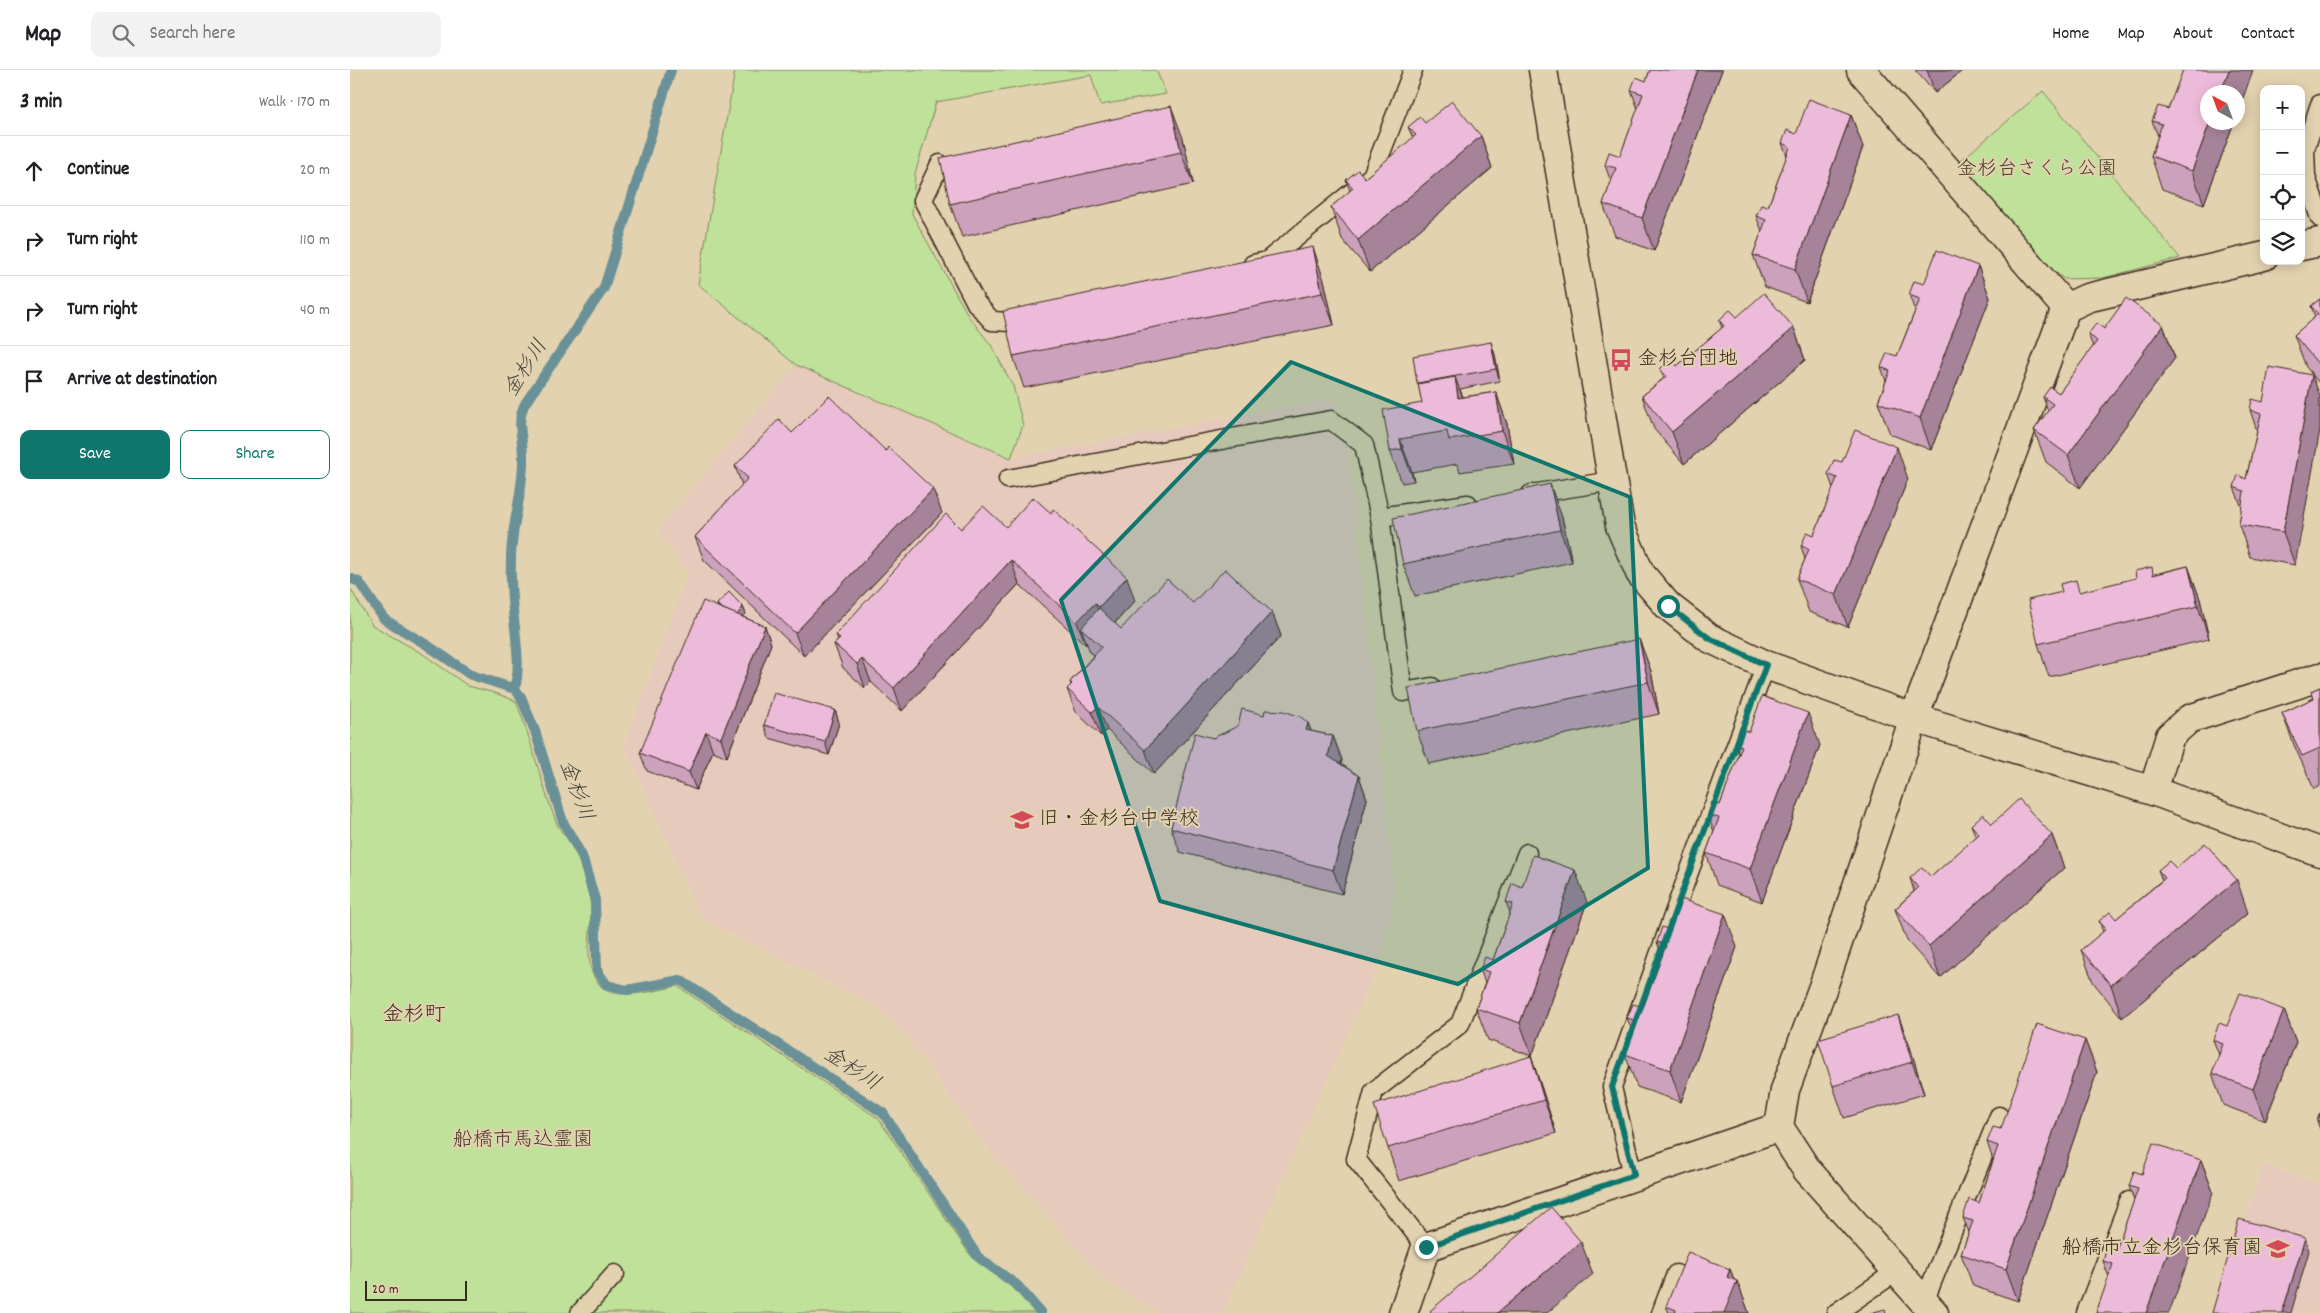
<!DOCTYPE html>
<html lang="en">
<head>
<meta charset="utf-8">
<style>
	:root { --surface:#fff; --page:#f2f2f2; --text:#202124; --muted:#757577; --line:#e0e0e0; --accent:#0f766e }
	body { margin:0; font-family:Dekko,"Klee One",sans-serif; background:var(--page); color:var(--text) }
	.controls { position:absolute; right:15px; top:15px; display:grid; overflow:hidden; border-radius:10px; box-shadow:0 2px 12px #0003 }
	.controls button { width:45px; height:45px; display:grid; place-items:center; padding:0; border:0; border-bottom:1px solid var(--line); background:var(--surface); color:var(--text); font:25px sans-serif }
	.compass { position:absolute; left:1850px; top:15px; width:45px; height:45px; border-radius:50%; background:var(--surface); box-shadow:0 2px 12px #0003; rotate:319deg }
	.scale { position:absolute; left:15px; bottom:12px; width:102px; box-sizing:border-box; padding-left:5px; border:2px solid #3b2a1e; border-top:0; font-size:14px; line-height:18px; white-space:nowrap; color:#3b2a1e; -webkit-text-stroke:4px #e3d2af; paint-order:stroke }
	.stop { position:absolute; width:15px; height:15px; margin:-11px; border:4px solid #0f766e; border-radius:50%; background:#fff }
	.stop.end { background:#0f766e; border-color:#fff; box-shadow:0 1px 5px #0008 }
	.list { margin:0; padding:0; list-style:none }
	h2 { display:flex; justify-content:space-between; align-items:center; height:65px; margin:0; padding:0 20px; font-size:21px }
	h2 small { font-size:16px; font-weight:400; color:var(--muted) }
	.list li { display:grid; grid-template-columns:32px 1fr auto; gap:15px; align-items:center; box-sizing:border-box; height:70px; padding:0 20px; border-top:1px solid var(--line) }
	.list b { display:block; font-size:19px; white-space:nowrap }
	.list em { font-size:16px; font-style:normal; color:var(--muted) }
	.actions { display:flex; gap:10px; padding:15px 20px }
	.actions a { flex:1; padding:11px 0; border:1px solid var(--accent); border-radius:10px; text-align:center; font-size:18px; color:var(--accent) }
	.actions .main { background:var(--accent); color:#fff }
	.icon { flex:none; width:28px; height:28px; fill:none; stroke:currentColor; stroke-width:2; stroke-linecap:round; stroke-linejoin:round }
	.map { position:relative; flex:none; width:1970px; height:1243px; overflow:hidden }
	header { display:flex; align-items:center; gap:30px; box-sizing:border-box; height:70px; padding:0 25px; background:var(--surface); border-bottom:1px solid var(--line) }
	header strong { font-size:24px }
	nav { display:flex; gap:28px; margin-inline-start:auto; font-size:18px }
	.search { width:350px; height:45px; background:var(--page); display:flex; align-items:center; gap:12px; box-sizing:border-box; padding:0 18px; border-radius:10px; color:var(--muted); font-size:19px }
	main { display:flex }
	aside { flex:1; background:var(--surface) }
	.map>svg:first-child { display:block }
</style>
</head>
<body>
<header>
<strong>Map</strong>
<div class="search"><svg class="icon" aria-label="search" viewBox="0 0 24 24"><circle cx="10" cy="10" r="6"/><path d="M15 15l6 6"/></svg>Search here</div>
<nav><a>Home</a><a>Map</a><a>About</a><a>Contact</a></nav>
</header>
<main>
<aside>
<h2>3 min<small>Walk · 170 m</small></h2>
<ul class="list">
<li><svg class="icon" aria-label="ahead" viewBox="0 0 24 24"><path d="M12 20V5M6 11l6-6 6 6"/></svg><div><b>Continue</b></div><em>20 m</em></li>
<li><svg class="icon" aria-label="right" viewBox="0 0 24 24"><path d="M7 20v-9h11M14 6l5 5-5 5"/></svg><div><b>Turn right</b></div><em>110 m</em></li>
<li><svg class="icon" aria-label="right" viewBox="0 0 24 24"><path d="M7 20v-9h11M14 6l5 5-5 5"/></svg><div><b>Turn right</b></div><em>40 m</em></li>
<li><svg class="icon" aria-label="arrive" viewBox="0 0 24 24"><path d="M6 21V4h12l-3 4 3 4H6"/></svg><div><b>Arrive at destination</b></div></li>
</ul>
<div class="actions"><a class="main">Save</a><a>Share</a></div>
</aside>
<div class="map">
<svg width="1970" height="1243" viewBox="0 0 1970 1243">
	<rect width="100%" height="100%" fill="#e3d2af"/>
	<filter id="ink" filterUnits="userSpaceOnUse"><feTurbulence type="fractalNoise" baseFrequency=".02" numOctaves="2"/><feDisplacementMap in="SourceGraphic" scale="10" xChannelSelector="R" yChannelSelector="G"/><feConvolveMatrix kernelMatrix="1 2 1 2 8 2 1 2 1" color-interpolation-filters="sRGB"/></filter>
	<g filter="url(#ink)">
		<g fill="#e6cbbc">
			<path d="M446 295 661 388 966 331H986L1000 391 1045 825 1032 887 873 1243H810L757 1213 628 1067 561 971 526 936 351 848 274 675 338 504 308 459Z"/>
			<path d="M1913 1094 1970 1115V1243H1867Z"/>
		</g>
		<g fill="#bfe19a" stroke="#7d865c">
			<path d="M385 0H805L807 2 816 24 750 35 741 5 586 32 565 104 562 144 619 247 641 275 663 316 673 355 661 388 446 295 348 214Z"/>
			<path d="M1693 21 1830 188 1753 208 1714 209 1693 192 1609 92Z"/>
			<path d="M0 518 22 555 73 584 118 616 145 623 166 631C182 671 191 714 207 754 210 762 218 768 223 775 226 779 239 823 240 830 245 857 228 897 253 918 268 931 309 920 327 916L528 1048 618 1182 625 1190 664 1219 685 1243H0Z"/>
		</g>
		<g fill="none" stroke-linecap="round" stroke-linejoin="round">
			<g stroke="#699197" stroke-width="10">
				<path d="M321 0 254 218 176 332C165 350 173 367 173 387 174 422 161 455 161 489 160 513 162 535 165 558 167 579 170 598 165 619L171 627 185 661 213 752 232 786 245 830 247 901 257 915 277 920 330 910 533 1043 628 1187 667 1215 691 1243"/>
				<path d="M0 508 9 512 34 549 77 575 121 605 165 619"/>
			</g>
			<defs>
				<g id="lane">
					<path d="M1970 34 1955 79 1956 107 1970 148"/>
					<path d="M590 94 573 130 626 233 642 251 661 252 678 247"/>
					<path d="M903 194 917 191 1022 106 1063 0"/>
					<path d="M658 409 981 350 1014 375 1030 447 1053 622 1082 617"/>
					<path d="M1181 424 1262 411"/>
					<path d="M1030 447 1118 434"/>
					<path d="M1283 1105 1262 1017 1329 829 1416 595"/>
					<path d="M1076 1177 1006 1089 1024 1021 1110 954 1177 783"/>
					<path d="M1574 1232 1649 1046"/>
					<path d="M230 1243 265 1204"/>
					<path d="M1311 1243 1326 1204"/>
					<path d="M1486 1243 1547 1201"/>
					<path d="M1736 1243 1779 1131"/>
				</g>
				<g id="street">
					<path d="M1511 0 1716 238"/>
					<path d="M1951 176 1970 172"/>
					<path d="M1803 721 1820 666 1839 649 1970 607"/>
					<path d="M1053 1243 1076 1177 1429 1057"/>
					<path d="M1584 1243 1457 1100 1429 1057 1435 1020 1474 914 1564 648 1716 238 1737 228 1914 186"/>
				</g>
				<path id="secondary" d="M1193 0 1270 456 1290 503 1318 536 1359 568 1416 595 1564 648 1803 721 1970 782"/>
			</defs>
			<use href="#lane" stroke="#3b2a1e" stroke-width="21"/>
			<use href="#street" stroke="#3b2a1e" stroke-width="31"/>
			<use href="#secondary" stroke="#3b2a1e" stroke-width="31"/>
			<use href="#lane" stroke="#e3d2af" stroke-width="18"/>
			<use href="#street" stroke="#e3d2af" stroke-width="28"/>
			<use href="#secondary" stroke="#e3d2af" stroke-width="28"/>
		</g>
		<g fill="#cca1bb" stroke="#3b2a1e">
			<path d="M1300 0H1372L1304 181 1265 166 1253 134 1261 112 1255 95 1270 86 1288 39 1281 20 1296 11Z"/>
			<path d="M1565 0H1613L1585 23Z"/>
			<path d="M1501 45 1513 77 1457 232 1415 217 1403 185 1412 161 1406 146 1418 137 1437 86 1432 73 1446 64Z"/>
			<path d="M1802 51 1884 52 1854 134 1812 119 1801 86 1808 66Z"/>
			<path d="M1075 53 1131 66 1142 98 1020 202 992 169 981 137 1000 121 996 110 1015 108 1063 68 1058 57Z"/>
			<path d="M833 68 843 114 612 167 600 134Z"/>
			<path d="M1628 196 1640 228 1581 380 1540 364 1528 332 1536 311 1531 297 1547 286 1565 241 1559 225 1574 214Z"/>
			<path d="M974 210 984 255 674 318 663 286Z"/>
			<path d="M1970 229V314L1956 297 1944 265 1965 247 1961 236Z"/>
			<path d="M1387 247 1444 258 1455 290 1334 394 1304 359 1292 326 1314 308 1310 299 1327 296 1372 258 1369 250Z"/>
			<path d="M1813 255 1825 288 1730 418 1696 392 1684 360 1698 341 1693 327 1709 323 1743 277 1738 264 1754 259Z"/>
			<path d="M1141 272 1145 285 1150 311 1110 319 1113 327 1146 322 1157 354 1164 394 1110 402 1107 394 1062 402 1064 411 1052 413 1040 381 1072 333 1069 317 1067 313Z"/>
			<path d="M1913 332 1945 495 1900 487 1889 455 1892 438 1884 417 1896 409 1907 361 1900 340Z"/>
			<path d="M442 363 592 443 454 586 354 490 345 467 392 415 385 396Z"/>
			<path d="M1492 392 1558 409 1498 557 1459 542 1447 509 1455 489 1451 476 1464 465 1483 418 1478 404Z"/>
			<path d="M1212 447 1222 492 1065 526 1053 494Z"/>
			<path d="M656 457 785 531 765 553 771 559 843 533 922 542 931 566 804 704 757 660 751 666 726 642 717 619 721 615 720 612 744 585 740 582 737 574 736 575 669 514 552 641 521 612 515 618 493 598 484 574 488 571 486 564 611 459Z"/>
			<path d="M1838 496 1850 529 1859 569 1699 607 1688 574 1712 522H1730Z"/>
			<path d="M367 534 393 537 396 544 393 547 415 556 421 574 377 687 363 681 346 720 297 701 290 683 368 537Z"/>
			<path d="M1289 569 1301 601 1309 644 1079 694 1067 661Z"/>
			<path d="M1970 617V716L1964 719 1944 675 1932 643 1964 628 1961 621Z"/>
			<path d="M485 640 489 653 479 685 419 668 414 655Z"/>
			<path d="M914 645 958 653 961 661 983 666 992 690 991 694 1009 706 1017 729 992 824 830 782 821 758 863 668Z"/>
			<path d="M1399 662 1470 675 1412 832 1367 815 1356 783 1364 762 1358 745 1370 735 1389 685 1385 674Z"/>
			<path d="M1642 754 1702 765 1714 798 1590 908 1557 871 1545 839 1564 821 1560 808 1581 807 1626 767 1621 755Z"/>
			<path d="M1826 798 1898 843 1772 948 1743 912 1731 880 1753 862 1749 851 1766 849 1812 810 1808 800Z"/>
			<path d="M1172 817 1237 832 1182 986 1138 970 1126 938 1135 913 1130 899 1143 890 1160 843 1156 832Z"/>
			<path d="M1320 860 1387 877 1331 1032 1287 1017 1275 984 1283 963 1277 948 1293 937 1312 886 1307 872Z"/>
			<path d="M1934 940 1946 972 1915 1051 1873 1035 1862 1003 1869 985 1863 970 1877 956Z"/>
			<path d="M1548 945 1560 977 1574 1024 1494 1048 1483 1016Z"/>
			<path d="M1735 970 1747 1002 1668 1231 1623 1216 1611 1184 1619 1162 1613 1148 1629 1133 1643 1090 1637 1072Z"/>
			<path d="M1181 986 1192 1019 1206 1063 1049 1111 1038 1078Z"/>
			<path d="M1970 1043V1059L1967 1051Z"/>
			<path d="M1851 1090 1863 1122 1759 1207 1753 1191 1766 1180 1784 1131 1779 1116 1792 1104Z"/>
			<path d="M1380 1199 1384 1210 1387 1211 1399 1243H1319L1316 1236Z"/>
		</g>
		<g fill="#a68399" stroke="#3b2a1e">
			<path d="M1348 0H1372L1304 181 1292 148Z"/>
			<path d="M1577 0H1613L1585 23Z"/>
			<path d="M1879 0H1903L1888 42V22H1871Z"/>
			<path d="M821 36 833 68 843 114 831 82Z"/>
			<path d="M1501 45 1513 77 1457 232 1445 199Z"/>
			<path d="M1860 52H1884L1854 134 1842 101Z"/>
			<path d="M1131 66 1142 98 1020 202 1008 170Z"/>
			<path d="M963 177 974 210 984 255 972 223Z"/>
			<path d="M1628 196 1640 228 1581 380 1570 348Z"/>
			<path d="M1813 255 1825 288 1730 418 1718 385Z"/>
			<path d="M1444 258 1455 290 1334 394 1322 362Z"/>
			<path d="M1141 272 1145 285 1150 311 1146 299Z"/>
			<path d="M1962 305 1970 326V360L1945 495 1933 462Z"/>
			<path d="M1105 307 1117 339 1108 328Z"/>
			<path d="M1146 322 1157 354 1164 394 1152 361Z"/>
			<path d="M1050 369 1062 402 1064 411 1052 379Z"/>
			<path d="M1547 377 1558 409 1498 557 1486 525Z"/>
			<path d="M1200 414 1212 447 1222 492 1210 460Z"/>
			<path d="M583 419 592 443 454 586 445 563Z"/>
			<path d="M661 490 669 514 552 641 544 618Z"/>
			<path d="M1838 496 1850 529 1859 569 1848 536Z"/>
			<path d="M777 507 785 531 758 560 749 537Z"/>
			<path d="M745 533 754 556 731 558 737 574 736 575 727 552Z"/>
			<path d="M393 537 396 544 384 556 382 550Z"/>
			<path d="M922 542 931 566 804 704 795 680Z"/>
			<path d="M415 556 421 574 377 687 371 668Z"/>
			<path d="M1289 569 1301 601 1309 644 1298 612Z"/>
			<path d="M512 589 521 612 515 618 507 594Z"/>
			<path d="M748 637 757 660 751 666 742 642Z"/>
			<path d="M485 640 489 653 479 685 475 672Z"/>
			<path d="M1458 643 1470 675 1412 832 1400 799Z"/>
			<path d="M958 653 967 677 956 660Z"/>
			<path d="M356 662 363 681 346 720 339 702Z"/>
			<path d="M983 666 992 690 987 709 978 686Z"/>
			<path d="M1009 706 1017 729 992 824 983 800Z"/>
			<path d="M1702 765 1714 798 1590 908 1579 876Z"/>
			<path d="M1225 800 1237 832 1182 986 1170 953Z"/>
			<path d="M1887 810 1898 843 1772 948 1761 915Z"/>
			<path d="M1375 844 1387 877 1331 1032 1320 1000Z"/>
			<path d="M1934 940 1946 972 1915 1051 1903 1019Z"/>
			<path d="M1548 945 1560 977 1574 1024 1562 992Z"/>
			<path d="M1735 970 1747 1002 1668 1231 1656 1199Z"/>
			<path d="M1181 986 1192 1019 1206 1063 1194 1030Z"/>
			<path d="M1851 1090 1863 1122 1819 1243H1796Z"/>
			<path d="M1955 1168 1959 1181 1941 1243H1932Z"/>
			<path d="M1231 1172 1243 1204 1197 1243H1147Z"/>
			<path d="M1380 1199 1386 1215 1387 1211 1399 1243H1374L1377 1207Z"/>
		</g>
		<g fill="#edbbda" stroke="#3b2a1e">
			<path d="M1300 0H1348L1292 148 1253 134 1266 98 1255 95 1259 82 1270 86 1293 24 1281 20 1286 7 1296 11Z"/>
			<path d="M1833 0H1879L1871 22H1858V52H1860L1842 101 1801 86 1812 54 1802 51 1808 36 1818 39Z"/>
			<path d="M1459 29 1501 45 1445 199 1403 185 1416 150 1406 146 1411 135 1418 137 1440 77 1432 73 1437 60 1446 64Z"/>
			<path d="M1102 31 1131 66 1008 170 981 137 1003 118 996 110 1008 100 1015 108 1066 65 1058 57 1070 47 1075 53Z"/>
			<path d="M821 36 831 82 600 134 590 88Z"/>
			<path d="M963 177 972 223 663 286 653 241Z"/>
			<path d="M1587 180 1628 196 1570 348 1528 332 1540 301 1531 297 1537 283 1547 286 1570 229 1559 225 1564 211 1574 214Z"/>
			<path d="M1414 223 1444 258 1322 362 1292 326 1317 306 1310 299 1321 289 1327 296 1374 256 1369 250 1380 240 1387 247Z"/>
			<path d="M1776 228 1813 255 1718 385 1684 360 1703 334 1693 327 1700 317 1709 323 1747 271 1738 264 1747 253 1754 259Z"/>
			<path d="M1970 229V296L1944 265 1968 244 1961 236Z"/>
			<path d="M1141 272 1146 299 1067 313 1063 286Z"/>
			<path d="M1919 297 1962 305 1933 462 1889 455 1894 421 1884 417 1888 405 1896 409 1911 344 1900 340 1902 329 1913 332Z"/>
			<path d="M1105 307 1108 328 1146 322 1152 361 1099 370 1097 361 1050 369 1052 379 1040 381 1033 340 1072 333 1068 314Z"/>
			<path d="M479 326 536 381 538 377 583 419 445 563 345 467 398 408 385 396 429 349 442 363Z"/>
			<path d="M1505 360 1547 377 1486 525 1447 509 1459 479 1451 476 1457 462 1464 465 1487 408 1478 404 1484 390 1492 392Z"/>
			<path d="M1200 414 1210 460 1053 494 1043 448Z"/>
			<path d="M683 427 701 443 703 439 777 507 749 537 745 533 727 552 661 490 544 618 512 589 507 594 484 574 490 569 486 564 596 444 611 459 633 436 656 457Z"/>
			<path d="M1838 496 1848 536 1688 574 1678 530 1712 522 1710 514 1726 510 1729 522 1786 508 1785 501 1802 497 1803 505Z"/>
			<path d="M875 499 922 542 795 680 748 637 742 642 717 619 722 614 720 612 752 577 731 558 749 538 771 559 817 509 843 533Z"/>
			<path d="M379 522 393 537 387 545 371 538 367 534Z"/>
			<path d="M353 531 415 556 371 668 356 662 339 702 290 683Z"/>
			<path d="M1289 569 1298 612 1067 661 1058 618Z"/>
			<path d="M1970 617V678L1952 686 1932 643 1964 628 1961 621Z"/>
			<path d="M424 623 485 640 475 672 414 655Z"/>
			<path d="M1412 626 1458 643 1400 799 1356 783 1369 748 1358 745 1362 732 1370 735 1392 676 1385 674 1390 658 1399 662Z"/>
			<path d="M892 639 914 645 915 640 934 641 951 647 958 653 956 660 983 666 978 686 1009 706 983 800 821 758 845 663 863 668 888 656Z"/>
			<path d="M1669 729 1702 765 1579 876 1545 839 1568 818 1560 808 1572 797 1581 807 1629 764 1621 755 1633 744 1642 754Z"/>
			<path d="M1855 773 1887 810 1761 915 1731 880 1756 859 1749 851 1760 842 1766 849 1815 808 1808 800 1819 791 1826 798Z"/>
			<path d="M1183 785 1225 800 1170 953 1126 938 1139 902 1130 899 1135 887 1143 890 1163 834 1156 832 1162 813 1172 817Z"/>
			<path d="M1331 829 1375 844 1320 1000 1275 984 1287 951 1277 948 1283 934 1293 937 1316 875 1307 872 1312 857 1320 860Z"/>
			<path d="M1890 923 1934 940 1903 1019 1862 1003 1873 974 1863 970 1869 953 1877 956Z"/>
			<path d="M1548 945 1562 992 1483 1016 1468 969Z"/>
			<path d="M1687 954 1735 970 1656 1199 1611 1184 1623 1151 1613 1148 1619 1129 1629 1133 1648 1076 1637 1072 1643 1057 1651 1059Z"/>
			<path d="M1181 986 1194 1030 1038 1078 1024 1035Z"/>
			<path d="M1970 1043V1052L1967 1051Z"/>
			<path d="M1803 1073 1851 1090 1796 1243H1746L1763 1194 1753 1191 1757 1177 1766 1180 1788 1119 1779 1116 1784 1101 1792 1104Z"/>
			<path d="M1201 1137 1231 1172 1147 1243H1082L1080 1241Z"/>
			<path d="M1889 1149 1955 1168 1932 1243H1862Z"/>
			<path d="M1338 1182 1380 1199 1377 1207 1387 1211 1374 1243H1325L1326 1240 1316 1236Z"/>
			<path d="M1535 1239 1536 1243H1520Z"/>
		</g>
	</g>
	<g fill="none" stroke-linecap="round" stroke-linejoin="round" filter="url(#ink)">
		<path stroke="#0f766e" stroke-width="6" d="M1076 1177 1284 1105 1262 1017 1329 830 1416 595 1359 568 1318 536"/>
	</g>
	<path fill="#0f766e" fill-opacity="0.2" stroke="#0f766e" stroke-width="4" stroke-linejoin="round" d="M941 292 1280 427 1298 798 1108 914 810 831 711 530Z"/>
	<defs>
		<symbol id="bus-bare" viewBox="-9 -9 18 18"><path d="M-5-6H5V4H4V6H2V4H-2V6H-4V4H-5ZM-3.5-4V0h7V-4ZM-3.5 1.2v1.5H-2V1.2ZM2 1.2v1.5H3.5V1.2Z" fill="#d1495b" stroke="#e3d2af" stroke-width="2.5" paint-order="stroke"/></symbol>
		<symbol id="school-bare" viewBox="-9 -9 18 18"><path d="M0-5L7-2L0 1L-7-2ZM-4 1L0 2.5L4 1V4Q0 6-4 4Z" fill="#d1495b" stroke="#e3d2af" stroke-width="2.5" paint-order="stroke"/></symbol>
	</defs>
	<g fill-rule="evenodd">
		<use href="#bus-bare" x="1255" y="274" width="32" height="32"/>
		<use href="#school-bare" x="656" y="734" width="32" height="32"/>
		<use href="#school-bare" x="1912" y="1163" width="32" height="32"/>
	</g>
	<g text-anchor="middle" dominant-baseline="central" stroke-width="4" stroke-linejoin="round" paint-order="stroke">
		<g font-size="20" fill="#483c2a" stroke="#e3d2af">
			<text x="1687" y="100">金杉台さくら公園</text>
			<text x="173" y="1071">船橋市馬込霊園</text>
		</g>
		<g font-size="20" fill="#3b2a1e" stroke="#e3d2af" text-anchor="start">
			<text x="1288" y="290">金杉台団地</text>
			<text x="689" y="750">旧・金杉台中学校</text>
			<text x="1912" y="1179" text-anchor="end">船橋市立金杉台保育園</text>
		</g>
		<g font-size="21" font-style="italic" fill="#47443c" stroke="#e3d2af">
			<text transform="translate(177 299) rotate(-58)">金杉川</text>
			<text transform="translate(225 721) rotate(70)">金杉川</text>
			<text transform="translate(501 1000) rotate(33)">金杉川</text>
		</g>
		<g font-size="21" fill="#3b2a1e" stroke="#e3d2af">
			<text x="64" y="946">金杉町</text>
		</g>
	</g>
</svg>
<div class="controls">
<button>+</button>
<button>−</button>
<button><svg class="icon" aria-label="locate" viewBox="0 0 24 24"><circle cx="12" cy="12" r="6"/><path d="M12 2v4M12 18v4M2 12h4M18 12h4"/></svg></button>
<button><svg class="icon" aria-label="layers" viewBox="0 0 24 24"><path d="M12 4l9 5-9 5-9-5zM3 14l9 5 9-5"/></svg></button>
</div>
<svg class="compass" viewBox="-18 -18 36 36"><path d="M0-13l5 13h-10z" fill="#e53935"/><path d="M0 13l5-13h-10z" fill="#757577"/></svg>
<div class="scale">20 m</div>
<div class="stop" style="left:1318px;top:536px"></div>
<div class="stop end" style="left:1076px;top:1177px"></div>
</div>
</main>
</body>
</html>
